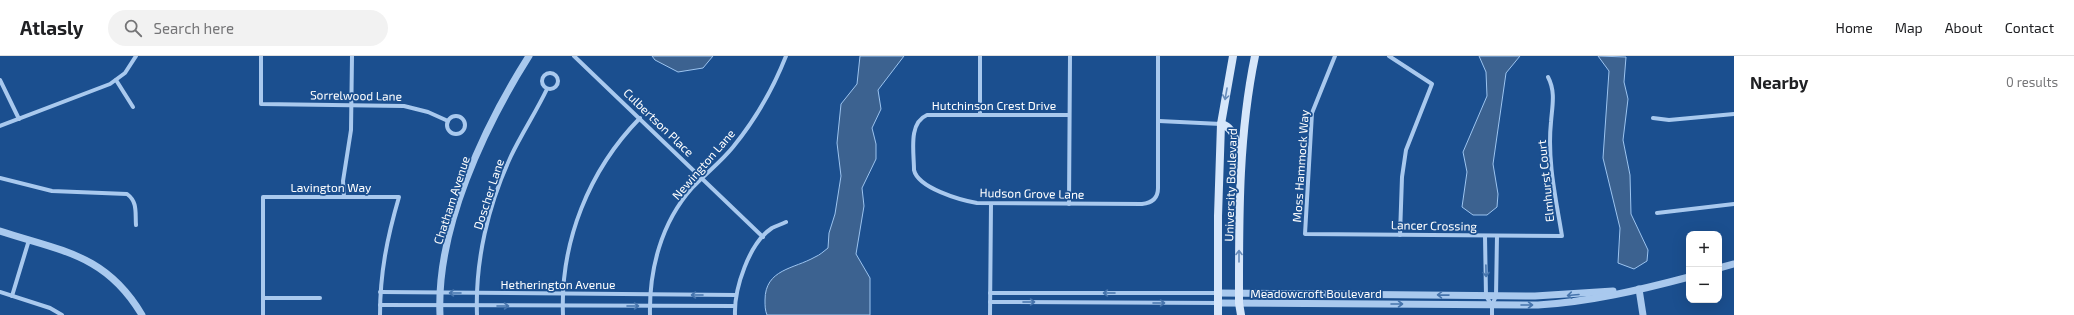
<!DOCTYPE html>
<html lang="en">
<head>
<meta charset="utf-8">
<style>
	:root { --surface:#fff; --page:#f2f2f2; --text:#202124; --muted:#757577; --line:#e0e0e0 }
	body { margin:0; font-family:"Exo 2",sans-serif; background:var(--page); color:var(--text) }
	.controls { position:absolute; right:12px; bottom:12px; display:grid; overflow:hidden; border-radius:8px; box-shadow:0 4px 16px #0002 }
	.controls button { width:36px; height:36px; display:grid; place-items:center; padding:0; border:0; border-bottom:1px solid var(--line); background:var(--surface); color:var(--text); font:20px sans-serif }
	.list { margin:0; padding:0; list-style:none }
	h2 { display:flex; justify-content:space-between; align-items:center; height:52px; margin:0; padding:0 16px; font-size:17px }
	h2 small { font-size:13px; font-weight:400; color:var(--muted) }
	.icon { flex:none; width:22px; height:22px; fill:none; stroke:currentColor; stroke-width:2; stroke-linecap:round; stroke-linejoin:round }
	.map { position:relative; flex:none; width:1734px; height:259px; overflow:hidden }
	header { display:flex; align-items:center; gap:24px; box-sizing:border-box; height:56px; padding:0 20px; background:var(--surface); border-bottom:1px solid var(--line) }
	header strong { font-size:19px }
	nav { display:flex; gap:22px; margin-inline-start:auto; font-size:14px }
	.search { width:280px; height:36px; background:var(--page); display:flex; align-items:center; gap:10px; box-sizing:border-box; padding:0 14px; border-radius:22px; color:var(--muted); font-size:15px }
	main { display:flex }
	aside { flex:1; background:var(--surface) }
	.map>svg:first-child { display:block }
</style>
</head>
<body>
<header>
<strong>Atlasly</strong>
<div class="search"><svg class="icon" aria-label="search" viewBox="0 0 24 24"><circle cx="10" cy="10" r="6"/><path d="M15 15l6 6"/></svg>Search here</div>
<nav><a>Home</a><a>Map</a><a>About</a><a>Contact</a></nav>
</header>
<main>
<div class="map">
<svg width="1734" height="259" viewBox="0 0 1734 259">
	<rect width="100%" height="100%" fill="#1b4f8f"/>
	<g fill="#3c6290" stroke="#9cc4f0">
		<path d="M652 0H713L703 12 678 16 655 4Z"/>
		<path d="M860 0H904L878 34 881 53 872 72 876 88V103L862 132 864 150 856 198 870 222V259H767C765 254 765 250 765 244 765 213 794 213 815 201 820 199 824 195 828 192L829 177 835 158 841 120 837 87 841 48 857 28Z"/>
		<path d="M1479 0H1520L1506 17 1493 108 1498 138 1497 151 1487 159H1473L1462 151 1467 116 1463 96 1487 40 1486 16Z"/>
		<path d="M1598 0 1626 1 1624 26 1628 43 1623 84 1630 119 1631 158 1648 194 1647 205 1634 213 1618 207 1620 172 1603 102 1609 15Z"/>
	</g>
	<g fill="none" stroke-linecap="round" stroke-linejoin="round">
		<g stroke="#a9c9ee" stroke-width="4">
			<path d="M261 0V48L404 50 428 56 448 65"/>
			<path d="M574 0 763 181"/>
			<path d="M1335 0 1312 57 1305 178 1562 180C1556 143 1547 105 1551 66 1552 51 1556 36 1548 21"/>
			<path d="M1389 0 1432 28 1406 94 1402 121 1400 179"/>
			<circle cx="550" cy="25" r="8"/>
			<path d="M0 24 19 63"/>
			<path d="M116 24 133 51"/>
			<path d="M980 59V0"/>
			<path d="M1069 59H927C908 67 914 96 914 114 918 132 960 144 977 147L1142 148C1152 147 1158 142 1158 132V0"/>
			<circle cx="456" cy="69" r="9"/>
			<path d="M1653 62 1669 64 1734 58"/>
			<path d="M1159 65 1221 68"/>
			<path d="M0 70 110 28 125 17 136 0"/>
			<path d="M0 122 52 135 127 138C138 146 135 157 136 169"/>
			<path d="M344 141 343 125 351 74 352 0"/>
			<path d="M1069 148 1070 0"/>
			<path d="M1657 157 1734 148"/>
			<path d="M1485 180 1486 240 1491 248"/>
			<path d="M0 236 50 252 62 259"/>
			<path d="M380 236 736 239"/>
			<path d="M990 237H1218"/>
			<path d="M12 240 29 184"/>
			<path d="M263 242H320"/>
			<path d="M990 246 1218 247"/>
			<path d="M380 249 735 250"/>
			<path d="M263 259V141H399C387 182 380 217 380 259"/>
			<path d="M477 259C475 205 488 149 511 100 522 77 536 56 547 33"/>
			<path d="M563 259C560 186 589 114 640 62"/>
			<path d="M650 259C649 214 661 167 692 132 705 118 721 106 733 91 755 64 773 33 786 0"/>
			<path d="M735 259C734 233 749 187 772 172 776 170 782 168 786 166"/>
			<path d="M990 259 991 148"/>
			<path d="M1492 259V249L1496 240 1497 180"/>
		</g>
		<g stroke="#a9c9ee" stroke-width="7">
			<path d="M0 175C61 195 106 198 142 259"/>
			<path d="M1719 212 1734 208"/>
			<path d="M1639 233 1643 259"/>
			<path d="M1218 237 1535 240 1613 235"/>
			<path d="M1218 247 1538 249C1589 246 1640 234 1689 221"/>
			<path d="M440 259C436 173 484 71 529 0"/>
		</g>
		<g stroke="#d6e6fa" stroke-width="8">
			<path d="M1221 68C1234 71 1235 85 1241 96"/>
			<path d="M1218 259V160L1221 68 1233 0"/>
			<path d="M1241 259 1239 247C1239 164 1238 82 1255 0"/>
		</g>
	</g>
	<defs><path id="oneway-shaft" d="M-6 0H5M1.5-3L5.5 0L1.5 3" fill="none" stroke-width="1.6" stroke-linecap="round" stroke-linejoin="round"/></defs>
	<g stroke="#668bba">
		<use href="#oneway-shaft" transform="translate(1226 38) rotate(100)"/>
		<use href="#oneway-shaft" transform="translate(1239 200) rotate(-90)"/>
	</g>
	<g stroke="#4674ac">
		<use href="#oneway-shaft" transform="translate(1486 215) rotate(89)"/>
		<use href="#oneway-shaft" transform="translate(455 237) rotate(-180)"/>
		<use href="#oneway-shaft" transform="translate(1109 237) rotate(-180)"/>
		<use href="#oneway-shaft" transform="translate(697 239) rotate(-180)"/>
		<use href="#oneway-shaft" transform="translate(1443 239) rotate(-179)"/>
		<use href="#oneway-shaft" transform="translate(1573 239) rotate(175)"/>
		<use href="#oneway-shaft" transform="translate(1029 246)"/>
		<use href="#oneway-shaft" transform="translate(1159 247)"/>
		<use href="#oneway-shaft" transform="translate(1397 248)"/>
		<use href="#oneway-shaft" transform="translate(1527 249)"/>
		<use href="#oneway-shaft" transform="translate(503 250)"/>
		<use href="#oneway-shaft" transform="translate(633 250)"/>
	</g>
	<g text-anchor="middle" dominant-baseline="central" stroke-width="3.5" stroke-linejoin="round" paint-order="stroke">
		<g font-size="12" fill="#fff" stroke="#1b4f8f">
			<text transform="translate(356 39) rotate(1)">Sorrelwood Lane</text>
			<text x="994" y="49">Hutchinson Crest Drive</text>
			<text transform="translate(659 66) rotate(44)">Culbertson Place</text>
			<text transform="translate(703 108) rotate(-49)">Newington Lane</text>
			<text transform="translate(1300 110) rotate(-86)">Moss Hammock Way</text>
			<text transform="translate(1545 125) rotate(-96)">Elmhurst Court</text>
			<text transform="translate(1230 129) rotate(-88)">University Boulevard</text>
			<text x="331" y="131">Lavington Way</text>
			<text transform="translate(1032 137) rotate(1)">Hudson Grove Lane</text>
			<text transform="translate(488 138) rotate(-72)">Doscher Lane</text>
			<text transform="translate(451 144) rotate(-72)">Chatham Avenue</text>
			<text transform="translate(1434 169) rotate(1)">Lancer Crossing</text>
			<text x="558" y="228">Hetherington Avenue</text>
			<text x="1316" y="237">Meadowcroft Boulevard</text>
		</g>
	</g>
</svg>
<div class="controls">
<button>+</button>
<button>−</button>
</div>
</div>
<aside>
<h2>Nearby<small>0 results</small></h2>
<ul class="list">
</ul>
</aside>
</main>
</body>
</html>
